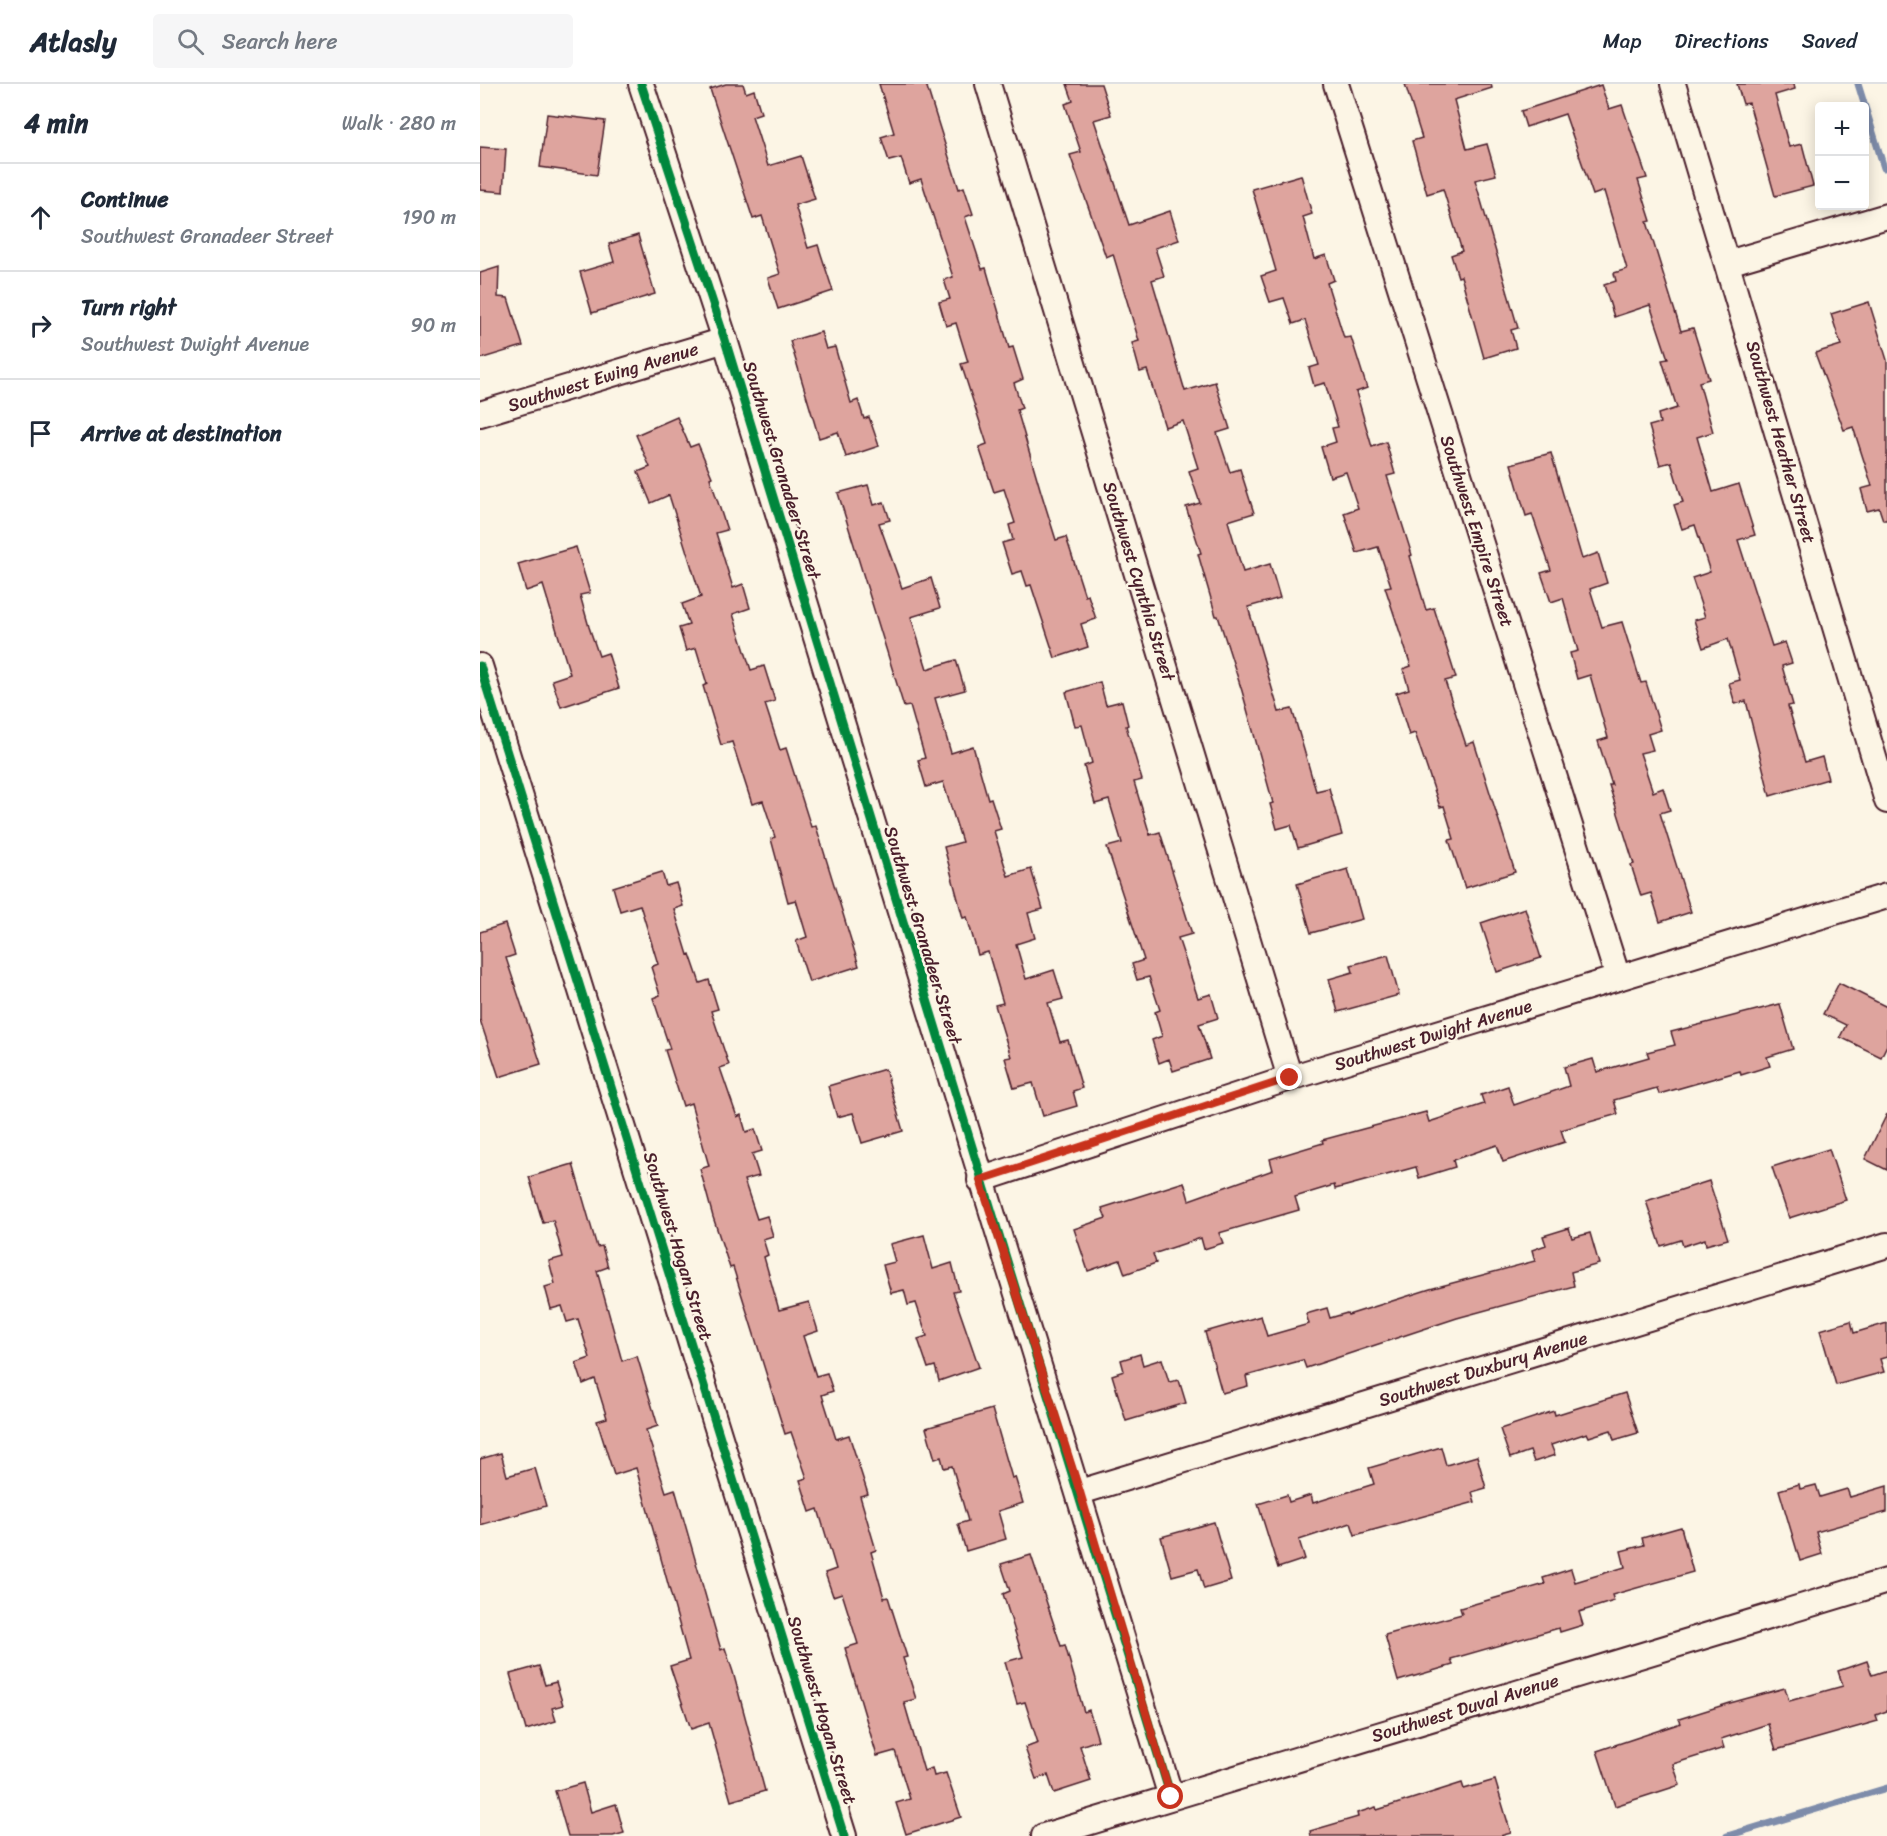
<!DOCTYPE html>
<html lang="en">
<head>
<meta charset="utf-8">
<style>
	:root { --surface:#fff; --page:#f6f6f7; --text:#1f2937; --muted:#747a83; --line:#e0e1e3 }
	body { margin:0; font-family:Sriracha,sans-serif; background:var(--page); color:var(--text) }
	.controls { position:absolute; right:18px; top:18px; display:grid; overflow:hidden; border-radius:6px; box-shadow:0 3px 15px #0003 }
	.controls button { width:54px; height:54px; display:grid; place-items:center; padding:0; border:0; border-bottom:2px solid var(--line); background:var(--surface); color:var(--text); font:30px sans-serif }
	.stop { position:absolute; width:18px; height:18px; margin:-14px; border:4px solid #c8321e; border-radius:50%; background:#fff }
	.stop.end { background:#c8321e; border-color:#fff; box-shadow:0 2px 6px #0008 }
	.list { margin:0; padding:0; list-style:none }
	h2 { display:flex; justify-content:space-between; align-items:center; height:78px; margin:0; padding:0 24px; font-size:26px }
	h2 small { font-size:20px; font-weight:400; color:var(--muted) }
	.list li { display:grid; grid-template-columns:39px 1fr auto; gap:18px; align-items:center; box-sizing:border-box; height:108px; padding:0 24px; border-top:2px solid var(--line) }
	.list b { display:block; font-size:22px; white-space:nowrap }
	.list p { margin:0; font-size:20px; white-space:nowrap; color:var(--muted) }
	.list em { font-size:20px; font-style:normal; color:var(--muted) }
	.icon { flex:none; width:33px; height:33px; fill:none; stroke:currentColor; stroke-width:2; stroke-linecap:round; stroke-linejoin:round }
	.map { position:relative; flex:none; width:1407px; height:1752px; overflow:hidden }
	header { display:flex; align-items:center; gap:36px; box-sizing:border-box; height:84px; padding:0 30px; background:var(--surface); border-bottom:2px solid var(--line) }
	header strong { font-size:28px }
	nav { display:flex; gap:33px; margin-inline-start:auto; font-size:21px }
	.search { width:420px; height:54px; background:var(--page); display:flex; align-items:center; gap:15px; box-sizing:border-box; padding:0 21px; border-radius:6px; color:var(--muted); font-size:22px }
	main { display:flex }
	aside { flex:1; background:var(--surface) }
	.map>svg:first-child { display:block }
</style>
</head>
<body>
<header>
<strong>Atlasly</strong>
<div class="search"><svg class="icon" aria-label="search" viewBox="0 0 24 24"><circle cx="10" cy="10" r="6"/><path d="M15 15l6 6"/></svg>Search here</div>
<nav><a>Map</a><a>Directions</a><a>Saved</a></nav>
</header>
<main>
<aside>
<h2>4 min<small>Walk · 280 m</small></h2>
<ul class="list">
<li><svg class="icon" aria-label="ahead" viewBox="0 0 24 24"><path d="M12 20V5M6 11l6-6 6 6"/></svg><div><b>Continue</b><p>Southwest Granadeer Street</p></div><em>190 m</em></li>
<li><svg class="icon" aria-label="right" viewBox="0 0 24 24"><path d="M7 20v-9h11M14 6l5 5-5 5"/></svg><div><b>Turn right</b><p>Southwest Dwight Avenue</p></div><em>90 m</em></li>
<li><svg class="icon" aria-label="arrive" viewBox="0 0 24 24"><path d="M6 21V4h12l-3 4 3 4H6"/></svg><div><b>Arrive at destination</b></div></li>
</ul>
</aside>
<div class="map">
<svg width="1407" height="1752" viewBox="0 0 1407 1752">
	<rect width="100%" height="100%" fill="#fcf5e5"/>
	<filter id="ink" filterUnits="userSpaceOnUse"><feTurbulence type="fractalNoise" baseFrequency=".0167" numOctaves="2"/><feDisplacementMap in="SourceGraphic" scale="12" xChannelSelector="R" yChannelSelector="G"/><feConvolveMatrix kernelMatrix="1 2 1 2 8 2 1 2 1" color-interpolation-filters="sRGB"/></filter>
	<g filter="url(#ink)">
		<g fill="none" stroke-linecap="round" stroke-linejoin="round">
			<g stroke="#7e8caa" stroke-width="7">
				<path d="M1378 0 1404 84"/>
				<path d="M1247 1752 1407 1704"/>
			</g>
		</g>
		<g fill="#dea49e" stroke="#4a1f2b" stroke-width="1.5">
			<path d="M246 0H263L266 9 274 6 281 29 272 32 288 82 321 72 335 115 315 121 328 164 338 161 353 207 298 225 288 194 300 190 282 132 273 135 230 5Z"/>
			<path d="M399 0H446L479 105 484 103 493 130 485 133 502 185 506 184 529 264 533 263 543 295 534 299 542 324 537 326 561 408 576 456 586 453 605 512 608 511 616 535 601 540 608 563 575 574 551 501 547 502 542 487 532 490 522 459 533 456 529 441 535 439 524 405 514 408 499 363 507 360 481 280 488 278 476 239 466 242 459 218 470 215 464 196 473 193 441 95 429 99 421 74 409 77 401 53 414 49Z"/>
			<path d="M587 0H621L631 31 614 36 649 141 690 127 699 156 675 164 684 192 672 196 705 307 735 298 750 345 737 349 750 388 760 385 774 429 748 437 763 488 790 480 800 514 768 523 799 628 812 625 836 707 849 704 862 751 818 764 811 741 797 745 790 720 793 719 762 607 738 532H736L718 470 721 469 706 423 720 419 709 387 718 384 703 337 685 343 667 286 660 288 652 259 659 257 633 170 626 173 590 71 601 68 585 20 593 17Z"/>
			<path d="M925 0H1011L1012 4 974 16 987 65 1007 60 1016 91 995 96 1038 244 1031 246 1036 264 1004 274 981 192 978 193 971 171 982 167 963 105 947 110 932 57 942 54Z"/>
			<path d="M1257 0H1314L1315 5 1295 11 1309 63 1322 60 1333 102 1295 112 1269 19 1263 20Z"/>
			<path d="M1121 1 1129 25 1142 21 1167 94 1158 96 1171 137 1167 138 1201 247 1213 244 1229 295 1219 298 1233 348 1217 353 1233 408 1259 400 1275 451 1258 456 1292 562 1305 558 1312 579 1302 582 1313 621 1308 622 1325 678 1342 673 1348 695 1290 712 1266 617 1255 620 1249 599 1260 596 1248 555 1223 564 1214 536 1225 533 1212 494 1230 488 1215 441 1202 445 1194 421 1203 418 1191 378 1180 381 1169 342 1180 339 1178 330 1197 324 1182 276 1188 275 1170 221 1134 233 1124 201 1136 197 1134 189 1147 185 1124 107 1113 111 1085 30 1046 43 1041 27Z"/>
			<path d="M67 30 125 37 117 91 60 83Z"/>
			<path d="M0 63 26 65 23 108 0 106Z"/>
			<path d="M821 91 832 130 823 133 834 175 846 171 854 196 847 199 864 254 871 253 887 304 876 308 892 363 906 358 915 390 907 392 932 471 930 472 946 526 954 524 976 594 965 597 986 661 994 658 1035 788 985 804 969 756 974 755 964 722 960 723 935 649 929 651 916 609 929 605 923 585 931 582 905 503 911 502 898 463 877 469 864 429 878 424 866 388 850 393 841 363 856 358 852 344 858 343 845 299 834 302 829 284 839 281 825 236 813 240 804 214 790 218 781 192 796 187 772 105Z"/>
			<path d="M158 151 175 210 112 229 100 188 134 178 129 160Z"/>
			<path d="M19 183 18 213 28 214 43 262 0 275V189Z"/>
			<path d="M1389 218 1407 276V436H1403L1399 424 1387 427 1381 405 1392 402 1373 343 1364 346 1335 269 1361 261 1351 230Z"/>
			<path d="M341 248 346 265 355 263 371 319 378 316 384 335 389 333 399 362 366 373 358 348 339 354 310 257Z"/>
			<path d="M197 333 210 363 218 360 232 393 230 394 247 446 236 449 253 504 263 500 270 524 253 530 271 586 284 582 295 617 285 620 300 666 306 664 331 743 336 742 379 882 329 898 316 857 327 853 316 816 308 818 291 755 295 753 283 717 272 720 252 658 241 661 223 602 227 600 216 564 206 567 199 544 209 541 202 520 221 513 189 411 171 419 158 388 170 383 156 351Z"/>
			<path d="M1071 369 1102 475 1118 469 1127 499 1110 505 1122 543 1142 538 1161 599 1166 598 1181 646 1168 650 1173 666 1160 669 1173 708 1183 704 1190 726 1180 729 1211 828 1180 838 1171 809 1161 812 1151 781 1154 780 1129 701H1132L1118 657 1128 654 1110 591 1097 595 1090 569 1098 567 1083 514 1071 518 1061 489 1071 486 1052 430 1046 432 1031 380Z"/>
			<path d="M388 401 394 421 404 418 410 436 399 439 422 504 451 494 460 524 431 533 447 585 476 576 485 606 455 614 471 669 493 662 508 715 511 714 521 745 514 747 528 792 551 785 563 825 548 829 555 854 536 860 546 895 574 886 583 915 568 919 580 958 588 956 602 1004 593 1007 597 1022 563 1032 553 999 534 1004 525 974 531 973 515 921 523 919 508 868 498 871 487 833 483 834 464 763 482 758 463 698 446 703 438 676 445 674 430 622 424 623 358 409Z"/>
			<path d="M96 463 110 509 100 511 109 543 119 572 128 569 139 604 81 623 72 596 90 590 63 501 46 507 38 480Z"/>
			<path d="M620 598 626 621 642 617 648 641 646 642 662 696 654 698 670 751 680 748 712 850 698 854 718 914 731 910 738 934 719 940 730 975 693 987 689 975 679 979 672 956 682 952 675 928 680 926 669 893 657 896 652 880 664 876 627 763 642 759 629 716 615 720 604 682 612 679 602 641 595 642 586 608Z"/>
			<path d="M868 785 882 835 831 849 817 800Z"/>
			<path d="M182 788 186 802 196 799 203 822 194 825 208 871 210 870 220 899 229 896 238 925 231 927 249 981 240 984 257 1033 261 1031 266 1048 275 1045 282 1067 272 1070 279 1092 264 1096 277 1135 287 1132 293 1152 283 1155 288 1171 284 1173 299 1226 329 1218 338 1247 323 1252 336 1292 347 1289 353 1307 342 1311 356 1355 369 1351 388 1410 380 1412 396 1466 391 1468 404 1514 408 1513 427 1573 423 1574 436 1615 424 1618 444 1687 452 1684 454 1692 466 1689 481 1733 426 1750 416 1719 430 1715 415 1667 397 1672 365 1564 378 1560 362 1509 353 1512 345 1489 356 1485 338 1425 330 1428 320 1396 327 1394 311 1348 305 1350 253 1183 250 1184 233 1133 220 1085 229 1082 211 1019 203 1022 185 966 190 965 173 914 180 911 171 883 178 880 160 821 140 827 133 803Z"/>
			<path d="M1045 824 1061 874 1017 888 1001 839Z"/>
			<path d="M25 840 35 871 26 874 61 980 19 993 0 936V848Z"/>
			<path d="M908 871 919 911 858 928 849 895 873 888 871 881Z"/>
			<path d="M1359 899 1407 923V961L1401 973 1360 953 1366 941 1343 930Z"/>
			<path d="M1300 920 1313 965 1287 973 1290 982 1261 991 1260 987 1179 1010 1177 1004 1134 1016 1138 1030 1081 1046 1085 1058 1023 1078 1017 1061 973 1076 975 1083 939 1094 936 1083 855 1105 854 1101 815 1113 819 1126 739 1149 743 1159 724 1165 721 1154 673 1170 676 1179 645 1190 640 1176 608 1187 594 1145 626 1134 622 1124 704 1098 709 1116 793 1086 790 1075 843 1059 842 1056 946 1028 949 1038 1004 1020 1001 1011 1028 1002 1034 1021 1089 1002 1084 983 1113 975 1117 988 1169 973 1167 968 1195 961 1191 948Z"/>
			<path d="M405 985 423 1047 382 1059 373 1029 357 1033 348 1002Z"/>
			<path d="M1407 1030V1086L1385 1075Z"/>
			<path d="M1349 1065 1366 1116 1309 1134 1292 1083Z"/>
			<path d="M93 1080 117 1163 122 1162 128 1183 117 1187 142 1277 157 1272 178 1342 166 1346 186 1408 195 1405 241 1566 245 1564 253 1588 285 1707 251 1717 229 1639 211 1645 190 1582 209 1576 156 1384 134 1391 117 1337 127 1334 115 1295 103 1300 96 1279 110 1274 98 1235 87 1238 82 1222 71 1225 65 1203 75 1200 69 1177 83 1173 73 1136 63 1139 49 1093Z"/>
			<path d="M1229 1097 1248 1155 1226 1161 1225 1155 1203 1162 1201 1156 1181 1162 1166 1117Z"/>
			<path d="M1089 1144 1092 1154 1110 1149 1119 1180 1091 1188 1094 1202 977 1234 826 1284 823 1276 766 1292 768 1302 742 1309 725 1248 781 1232 787 1252 829 1240 826 1230 847 1224 850 1234 867 1229 868 1231 950 1205 1055 1177 1052 1166 1066 1161 1063 1152Z"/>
			<path d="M444 1151 453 1185 472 1179 479 1207 473 1208 499 1283 459 1297 455 1282 448 1284 438 1255 447 1252 436 1219 428 1221 424 1206 411 1209 403 1181 415 1178 410 1160Z"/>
			<path d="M1371 1237 1374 1249 1407 1239V1273L1400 1275 1404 1288 1356 1301 1340 1246Z"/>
			<path d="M660 1270 663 1281 682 1275 689 1298 699 1296 706 1319 646 1337 632 1291 644 1287 641 1276Z"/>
			<path d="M1145 1309 1158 1349 1134 1356 1131 1346 1109 1353 1107 1349 1071 1361 1075 1371 1054 1378 1050 1367 1030 1374 1020 1345 1074 1327 1075 1331Z"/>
			<path d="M512 1325 532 1394 535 1393 543 1419 518 1427 526 1455 486 1467 478 1440 488 1437 472 1382 464 1384 461 1373 455 1375 446 1344Z"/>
			<path d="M961 1363 966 1381 997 1372 1006 1404 992 1408 995 1418 875 1451 871 1439 819 1456 825 1475 798 1484 778 1420 807 1411 809 1418 831 1411 833 1419 894 1400 889 1384Z"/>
			<path d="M21 1369 27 1392 55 1384 66 1422 0 1441V1375Z"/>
			<path d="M1319 1400 1320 1405 1336 1401 1340 1413 1367 1405 1370 1413 1407 1402V1428L1336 1448 1342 1470 1320 1477 1299 1406Z"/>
			<path d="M734 1438 751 1497 724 1505 718 1485 692 1492 681 1453Z"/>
			<path d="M1201 1443 1213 1488 1132 1511 1134 1517 1099 1528 1103 1541 1080 1548 1079 1544 971 1575 973 1581 918 1597 905 1551 982 1530 980 1524 1065 1500 1063 1494 1091 1485 1095 1498 1145 1483 1141 1467 1164 1461 1162 1454Z"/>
			<path d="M551 1471 581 1562 585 1561 604 1628 609 1626 618 1656 600 1662 611 1697 574 1709 568 1691 556 1695 545 1664 558 1659 545 1618 537 1620 525 1578 543 1573 523 1510 530 1507 521 1480Z"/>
			<path d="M1387 1577 1392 1591 1407 1586V1627L1396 1631 1398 1637 1296 1666 1288 1640 1241 1655 1244 1664 1193 1680 1200 1701 1135 1722 1117 1667 1201 1639 1199 1635 1250 1619 1305 1604 1309 1617 1363 1602 1358 1587Z"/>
			<path d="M59 1582 65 1601 76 1598 83 1621 72 1624 76 1637 46 1646 30 1590Z"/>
			<path d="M1015 1696 1031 1749 1020 1752H831L830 1747 878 1733 877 1729 896 1723 897 1726 982 1699 984 1705Z"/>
			<path d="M103 1699 111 1728 136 1720 144 1749 133 1752H88L75 1707Z"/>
		</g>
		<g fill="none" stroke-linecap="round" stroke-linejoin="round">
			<defs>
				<g id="minor">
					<path d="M161 0 245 256 691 1713"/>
					<path d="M508 0 810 994"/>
					<path d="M856 0 1138 894"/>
					<path d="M1193 0 1407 717"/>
					<path d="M1248 179 1407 132"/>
					<path d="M0 330 245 256"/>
					<path d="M0 582 364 1752"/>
					<path d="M500 1096 810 994 1407 812"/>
					<path d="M600 1408 1407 1161"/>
					<path d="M564 1752 1407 1497"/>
				</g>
			</defs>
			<use href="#minor" stroke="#4a1f2b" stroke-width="28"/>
			<use href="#minor" stroke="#fcf5e5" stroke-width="24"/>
			<defs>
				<g id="cycleway">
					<path d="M161 0 245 256 691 1713"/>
					<path d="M0 582 364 1752"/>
				</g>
			</defs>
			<use href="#cycleway" stroke="#fcf5e5" stroke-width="13"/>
			<use href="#cycleway" stroke="#00873e" stroke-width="9"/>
		</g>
	</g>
	<g fill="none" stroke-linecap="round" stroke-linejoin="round" filter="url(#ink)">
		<path stroke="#c8321e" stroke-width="8" d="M691 1713 600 1408 500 1096 810 994"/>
	</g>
	<g text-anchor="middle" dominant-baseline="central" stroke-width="5" stroke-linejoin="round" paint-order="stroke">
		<g font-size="18" fill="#4a1f2b" stroke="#fcf5e5">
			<text transform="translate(123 293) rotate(-17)">Southwest Ewing Avenue</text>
			<text transform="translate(1301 358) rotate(74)">Southwest Heather Street</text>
			<text transform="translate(302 386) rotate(73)">Southwest Granadeer Street</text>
			<text transform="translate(997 447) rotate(72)">Southwest Empire Street</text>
			<text transform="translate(659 497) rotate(73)">Southwest Cynthia Street</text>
			<text transform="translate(443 851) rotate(73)">Southwest Granadeer Street</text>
			<text transform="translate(953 951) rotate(-17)">Southwest Dwight Avenue</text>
			<text transform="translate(198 1162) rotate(73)">Southwest Hogan Street</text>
			<text transform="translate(1003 1285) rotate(-17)">Southwest Duxbury Avenue</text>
			<text transform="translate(985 1624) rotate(-17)">Southwest Duval Avenue</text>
			<text transform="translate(342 1626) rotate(73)">Southwest Hogan Street</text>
		</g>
	</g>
</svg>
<div class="controls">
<button>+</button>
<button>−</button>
</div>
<div class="stop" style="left:691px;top:1713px"></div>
<div class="stop end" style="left:810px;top:994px"></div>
</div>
</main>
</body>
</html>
